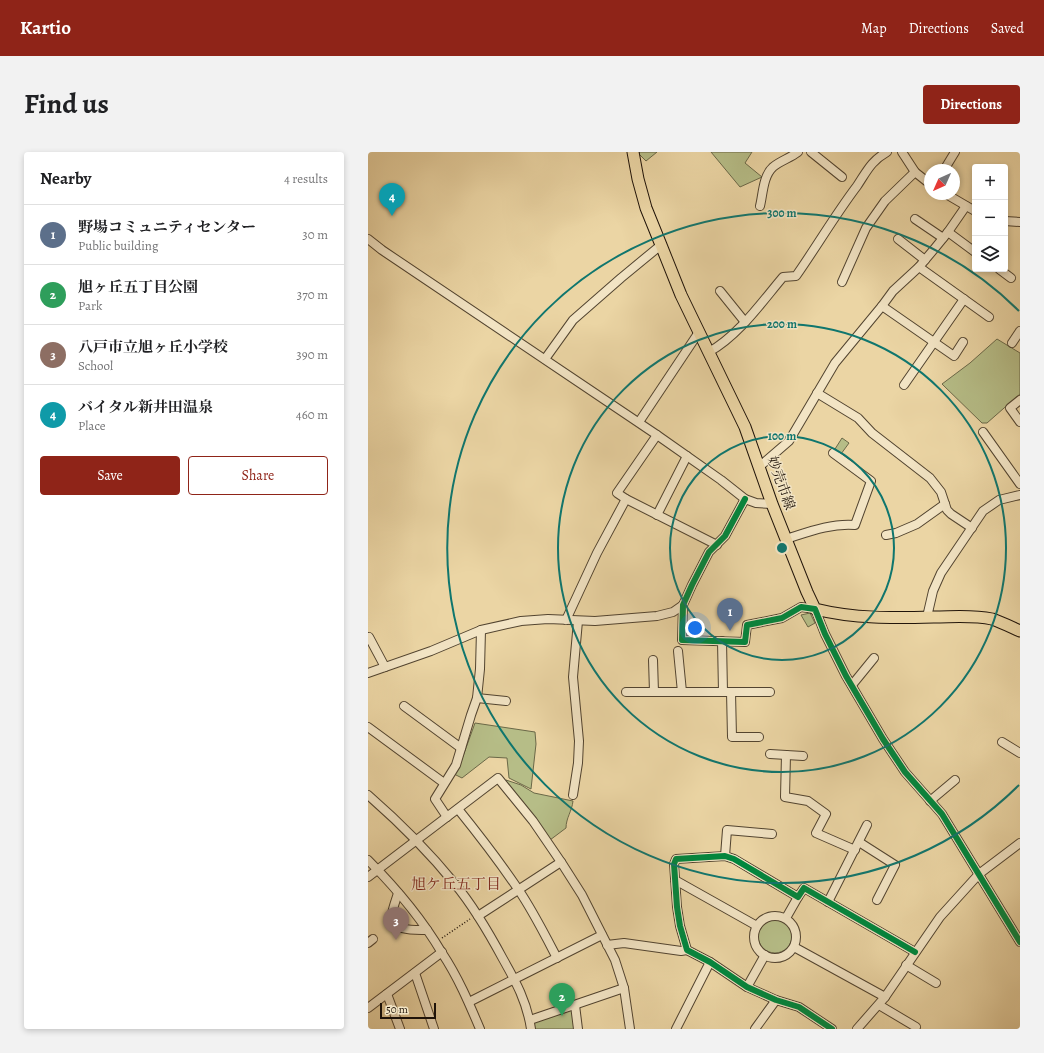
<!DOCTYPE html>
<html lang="en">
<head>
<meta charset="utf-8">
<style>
	:root { --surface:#fff; --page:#f2f2f2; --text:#202124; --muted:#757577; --line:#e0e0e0; --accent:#8f2418 }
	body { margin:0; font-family:Alegreya,"Noto Serif JP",serif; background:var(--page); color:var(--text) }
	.controls { position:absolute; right:12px; top:12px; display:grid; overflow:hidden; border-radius:4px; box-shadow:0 2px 6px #0003 }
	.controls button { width:36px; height:36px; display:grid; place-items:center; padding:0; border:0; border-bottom:1px solid var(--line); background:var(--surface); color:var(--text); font:20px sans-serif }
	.compass { position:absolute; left:556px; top:12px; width:36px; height:36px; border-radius:50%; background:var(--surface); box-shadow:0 2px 6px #0003; rotate:225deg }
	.scale { position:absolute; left:12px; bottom:10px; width:56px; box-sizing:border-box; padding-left:4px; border:2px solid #1f1309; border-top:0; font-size:11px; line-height:14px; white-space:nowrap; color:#1f1309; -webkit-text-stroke:3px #f2e4c4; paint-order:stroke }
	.you { position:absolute; left:327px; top:476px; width:14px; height:14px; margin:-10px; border:3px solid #fff; border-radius:50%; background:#1a73e8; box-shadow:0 0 0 6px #1a73e833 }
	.badge { display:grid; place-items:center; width:26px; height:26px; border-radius:50%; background:var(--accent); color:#fff; font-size:13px; font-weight:700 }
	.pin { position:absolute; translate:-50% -33px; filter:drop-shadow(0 1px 2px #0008) }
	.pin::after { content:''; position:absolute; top:21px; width:14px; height:12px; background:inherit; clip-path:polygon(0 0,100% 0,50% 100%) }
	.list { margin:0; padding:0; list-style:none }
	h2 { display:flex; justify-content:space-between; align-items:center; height:52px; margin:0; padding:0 16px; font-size:17px }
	h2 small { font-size:13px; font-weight:400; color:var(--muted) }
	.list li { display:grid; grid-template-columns:26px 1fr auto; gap:12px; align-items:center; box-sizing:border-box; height:60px; padding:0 16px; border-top:1px solid var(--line) }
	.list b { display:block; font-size:15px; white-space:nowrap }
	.list p { margin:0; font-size:13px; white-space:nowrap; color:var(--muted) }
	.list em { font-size:13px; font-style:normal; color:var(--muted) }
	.actions { display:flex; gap:8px; padding:12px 16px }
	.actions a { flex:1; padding:9px 0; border:1px solid var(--accent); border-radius:4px; text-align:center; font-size:14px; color:var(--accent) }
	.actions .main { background:var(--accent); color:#fff }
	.icon { flex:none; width:22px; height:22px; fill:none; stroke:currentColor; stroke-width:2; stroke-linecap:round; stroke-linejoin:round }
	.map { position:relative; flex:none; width:652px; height:877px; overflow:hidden; border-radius:4px }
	header { display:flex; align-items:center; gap:24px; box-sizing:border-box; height:56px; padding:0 20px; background:var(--accent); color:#fff }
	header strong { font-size:19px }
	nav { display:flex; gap:22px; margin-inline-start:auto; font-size:14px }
	.intro { display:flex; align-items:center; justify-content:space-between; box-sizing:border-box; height:96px; padding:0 24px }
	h1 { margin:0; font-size:28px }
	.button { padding:10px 18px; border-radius:4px; background:var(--accent); color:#fff; font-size:14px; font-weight:700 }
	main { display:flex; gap:24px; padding:0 24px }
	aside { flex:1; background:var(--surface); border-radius:4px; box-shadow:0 2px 6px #0003 }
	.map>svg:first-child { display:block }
</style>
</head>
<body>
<header>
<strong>Kartio</strong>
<nav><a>Map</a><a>Directions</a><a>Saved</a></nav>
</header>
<div class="intro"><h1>Find us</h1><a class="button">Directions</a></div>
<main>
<aside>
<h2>Nearby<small>4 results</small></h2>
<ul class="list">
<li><span class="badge" style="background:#5c6f8a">1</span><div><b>野場コミュニティセンター</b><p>Public building</p></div><em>30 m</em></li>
<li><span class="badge" style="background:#2e9e5b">2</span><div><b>旭ヶ丘五丁目公園</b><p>Park</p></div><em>370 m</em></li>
<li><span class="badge" style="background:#8d6e63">3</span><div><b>八戸市立旭ヶ丘小学校</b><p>School</p></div><em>390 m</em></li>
<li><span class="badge" style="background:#0f9aa8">4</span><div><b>バイタル新井田温泉</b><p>Place</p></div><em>460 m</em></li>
</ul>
<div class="actions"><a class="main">Save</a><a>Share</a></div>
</aside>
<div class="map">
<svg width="652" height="877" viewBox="0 0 652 877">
	<rect width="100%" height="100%" fill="#ebd5a4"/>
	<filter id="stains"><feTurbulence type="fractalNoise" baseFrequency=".005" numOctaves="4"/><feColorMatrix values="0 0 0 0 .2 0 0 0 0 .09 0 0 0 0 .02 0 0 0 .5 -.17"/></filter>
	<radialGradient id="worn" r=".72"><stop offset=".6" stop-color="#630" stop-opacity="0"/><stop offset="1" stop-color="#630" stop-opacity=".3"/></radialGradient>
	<g fill="#b6bd87" stroke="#6a6848">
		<path d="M271 0H289L278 9 271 2Z"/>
		<path d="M343 0H384L377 11 394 25 372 35Z"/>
		<path d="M629 187 652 201V242L619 271H614L574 232 602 211Z"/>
		<path d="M474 286 481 291 473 302 467 297Z"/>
		<path d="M442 461 447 471 440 475 433 463Z"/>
		<path d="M107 571 167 580 168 592 163 637 141 626 139 606 121 605 94 626 86 622 94 607Z"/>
		<path d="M138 628 153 633 166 641 205 649C204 659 198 666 198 676L182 688 138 629Z"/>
		<circle cx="407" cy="784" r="17"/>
		<path d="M202 857 207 860 209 877H166L165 873 169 867Z"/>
	</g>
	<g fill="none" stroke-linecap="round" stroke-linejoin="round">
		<defs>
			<g id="minor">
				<path d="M443 0 474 25"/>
				<path d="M534 0 547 20 562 32"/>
				<path d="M576 18 587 0"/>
				<path d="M578 42 607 59"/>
				<path d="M392 54C395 42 395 24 405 15 412 9 422 6 430 0"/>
				<path d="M547 67 575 86"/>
				<path d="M637 69 652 70"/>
				<path d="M580 80 607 100"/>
				<path d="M0 87 14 98 289 283 353 328 377 347 388 351 404 352"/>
				<path d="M530 87 557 108"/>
				<path d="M551 115 621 165"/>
				<path d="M631 117 643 126"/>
				<path d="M474 130 498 76 517 49 547 20"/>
				<path d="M352 139 377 170"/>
				<path d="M514 154 586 204 595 190"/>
				<path d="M644 191 652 179"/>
				<path d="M341 200C371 183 393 151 415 125L428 124C449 94 467 63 489 34 499 19 503 9 519 0"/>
				<path d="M177 207 205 168 253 126 293 93"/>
				<path d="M536 233 596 147"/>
				<path d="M449 241 490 266 504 281 562 326 573 340 579 358 583 362 604 376"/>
				<path d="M652 248 642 256 652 270"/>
				<path d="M271 270 331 180"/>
				<path d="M615 280 652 332"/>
				<path d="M289 283 249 341 258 347 349 393"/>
				<path d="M391 315 421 289 467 211 514 154 525 139 551 115 567 96 580 80 598 54"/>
				<path d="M377 347 357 384 341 400 324 433 315 453 314 488 377 490 379 473 414 466 433 455 447 457 457 482 478 524 515 587 537 620 574 662 652 790"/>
				<path d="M289 363 319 304"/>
				<path d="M518 383 528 381 549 372 577 352"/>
				<path d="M418 387C440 380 463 371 487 373L503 329 465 301"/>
				<path d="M559 465 565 439 573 421 615 359 631 348 652 343"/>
				<path d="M198 468 229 401 258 347"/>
				<path d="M1 485 17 515"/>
				<path d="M354 489 355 540"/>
				<path d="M310 499 314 540"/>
				<path d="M285 508 286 540"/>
				<path d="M0 521 63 499 113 478 153 469 180 467 227 469 289 464 305 460 315 453"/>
				<path d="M484 533 506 506"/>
				<path d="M258 540H402"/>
				<path d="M363 540 364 585H391"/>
				<path d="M109 546 138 549"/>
				<path d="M36 554 93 596"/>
				<path d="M0 575 76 631"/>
				<path d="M634 590 652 601"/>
				<path d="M402 602 435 604"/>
				<path d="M418 603 417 645 440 649 458 662 448 681 487 698"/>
				<path d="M0 643C31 670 61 700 87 732 106 755 121 781 135 807 148 830 159 850 163 877"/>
				<path d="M205 643 210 611 211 589 205 525 210 469"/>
				<path d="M562 649 587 628"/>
				<path d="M90 657C111 683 131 709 150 737 165 759 177 783 189 806"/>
				<path d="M79 665 67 647 88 613 103 563 109 546 112 517 113 478"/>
				<path d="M491 690 527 713 509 748"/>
				<path d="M357 704 359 678 404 682"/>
				<path d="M0 708C28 736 54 767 74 801 90 825 101 851 112 877"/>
				<path d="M0 725 130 626 165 669 193 710 214 743 247 808 256 836 262 877"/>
				<path d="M307 728 389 774"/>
				<path d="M30 741C28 748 25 755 24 762 22 780 48 778 59 778"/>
				<path d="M460 750 499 673"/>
				<circle cx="407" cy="785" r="21"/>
				<path d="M110 764 193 710"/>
				<path d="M418 766 430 745"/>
				<path d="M0 791 5 787"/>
				<path d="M239 793 256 791 313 799 319 798"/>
				<path d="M426 795 517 845"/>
				<path d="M538 813 568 831"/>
				<path d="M47 821 66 877"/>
				<path d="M379 835 397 803"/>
				<path d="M19 842 32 877"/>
				<path d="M101 850 234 783"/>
				<path d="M207 853 210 877"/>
				<path d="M511 853 548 875"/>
				<path d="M0 856 74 800"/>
				<path d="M162 868 256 836"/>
				<path d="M308 877 342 810"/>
				<path d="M387 877 408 848"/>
				<path d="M464 877 431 855 408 848 379 835 342 810 319 798 312 774 309 755 306 712 308 707 357 704 366 707 430 745 436 736 547 800"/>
				<path d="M489 877 517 845 572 765 611 722 652 691"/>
			</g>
			<path id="major" d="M265 0 270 27 278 56 293 93 313 143 377 275 404 352 439 440 447 457C487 467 526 466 566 465 585 465 605 463 624 467 633 470 643 475 652 479"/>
		</defs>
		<use href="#minor" stroke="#524430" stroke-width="10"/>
		<use href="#major" stroke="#1f1309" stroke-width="13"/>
		<path stroke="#1f1309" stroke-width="1.5" stroke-dasharray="1 2" stroke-linecap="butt" d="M74 786 102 767"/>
		<use href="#minor" stroke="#f2e4c4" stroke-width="8"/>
		<use href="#major" stroke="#ebd5a4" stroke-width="11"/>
		<defs>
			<g id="cycleway">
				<path d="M377 347 357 384 341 400 324 433 315 453 314 488 377 490 379 473 414 466 433 455 447 457 457 482 478 524 515 587 537 620 574 662 652 790"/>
				<path d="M464 877 431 855 408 848 379 835 342 810 319 798 312 774 309 755 306 712 308 707 357 704 366 707 430 745 436 736 547 800"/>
			</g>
		</defs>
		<use href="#cycleway" stroke="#f2e4c4" stroke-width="8"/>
		<use href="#cycleway" stroke="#00873e" stroke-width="6"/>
	</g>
	<g fill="none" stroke="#0f766e" stroke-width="2">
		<circle cx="414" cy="396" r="112"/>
		<circle cx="414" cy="396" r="224"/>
		<path d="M651 633A335 335 0 1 1 651 159"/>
	</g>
	<g text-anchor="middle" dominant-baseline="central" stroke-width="3" stroke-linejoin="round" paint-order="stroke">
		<g font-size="14" fill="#1f1309" stroke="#f2e4c4">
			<text transform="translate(413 331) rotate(70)">妙売市線</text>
		</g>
		<g font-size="15" fill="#7a1f14" stroke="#f2e4c4">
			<text x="88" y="732">旭ケ丘五丁目</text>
		</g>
	</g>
	<circle cx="414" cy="396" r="6" fill="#0f766e" stroke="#f2e4c4" stroke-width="2"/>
	<g font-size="12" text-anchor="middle" font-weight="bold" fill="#0f766e" stroke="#f2e4c4" stroke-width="3" stroke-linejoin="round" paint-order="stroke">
		<text x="414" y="65">300 m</text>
		<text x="414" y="176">200 m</text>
		<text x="414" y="288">100 m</text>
	</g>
	<rect width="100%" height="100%" filter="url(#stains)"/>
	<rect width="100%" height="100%" fill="url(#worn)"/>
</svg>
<div class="controls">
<button>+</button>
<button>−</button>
<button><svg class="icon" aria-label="layers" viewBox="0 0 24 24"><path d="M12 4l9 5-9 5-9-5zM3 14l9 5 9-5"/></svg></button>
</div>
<svg class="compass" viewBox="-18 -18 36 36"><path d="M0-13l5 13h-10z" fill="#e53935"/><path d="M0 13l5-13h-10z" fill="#757577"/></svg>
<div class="scale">50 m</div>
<div class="you"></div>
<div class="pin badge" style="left:362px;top:479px;background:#5c6f8a">1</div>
<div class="pin badge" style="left:194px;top:864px;background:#2e9e5b">2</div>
<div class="pin badge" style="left:28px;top:788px;background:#8d6e63">3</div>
<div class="pin badge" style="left:24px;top:64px;background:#0f9aa8">4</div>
</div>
</main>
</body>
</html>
